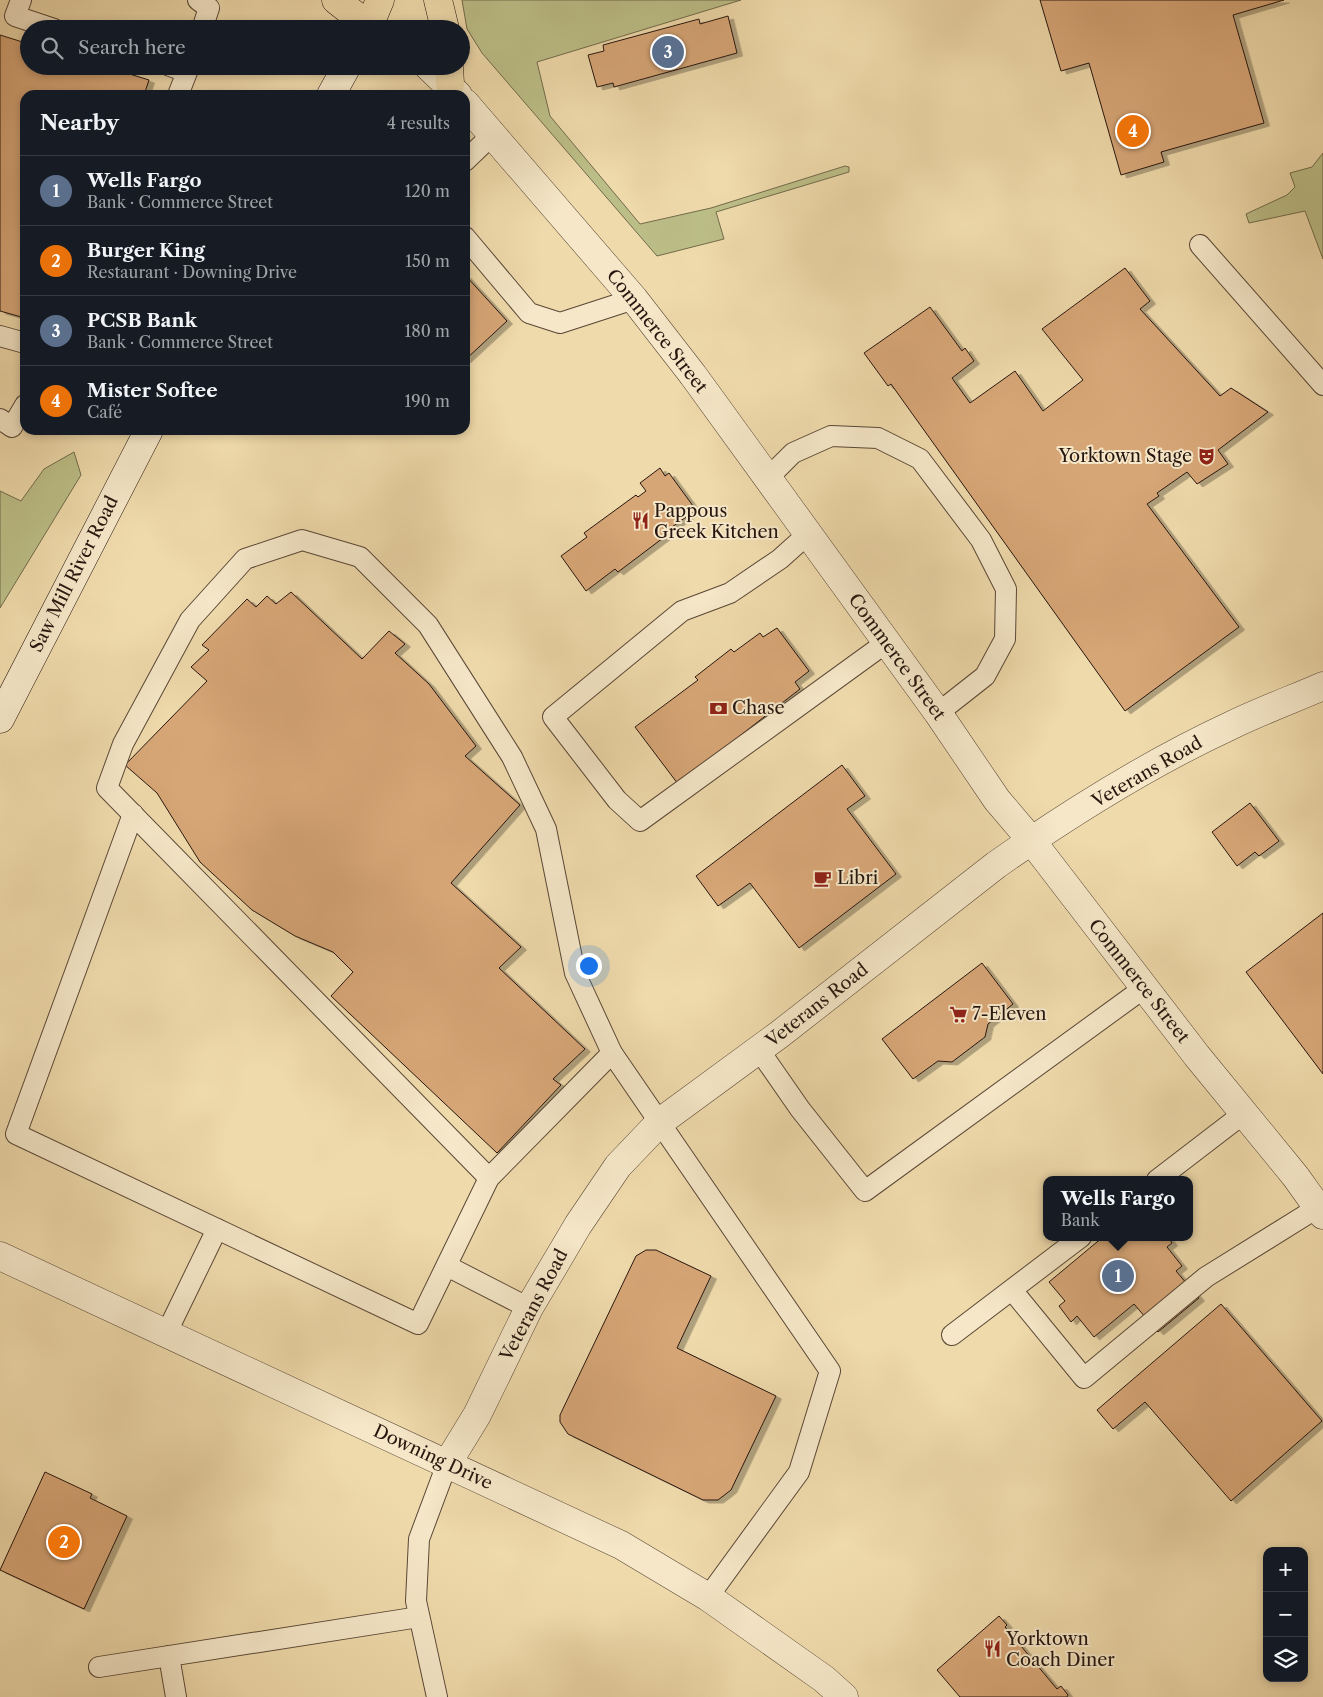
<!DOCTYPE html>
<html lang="en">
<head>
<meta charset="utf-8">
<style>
	:root { --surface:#171b24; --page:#20242c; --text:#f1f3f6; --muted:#9ea1a6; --line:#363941; --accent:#0b8043 }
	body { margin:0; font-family:"Libre Caslon Text",serif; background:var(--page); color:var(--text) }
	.controls { position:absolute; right:15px; bottom:15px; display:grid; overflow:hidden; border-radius:10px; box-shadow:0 2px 8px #0003 }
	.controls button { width:45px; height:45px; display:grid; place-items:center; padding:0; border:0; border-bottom:1px solid var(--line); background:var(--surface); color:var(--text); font:25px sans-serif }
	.you { position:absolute; left:588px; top:965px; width:18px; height:18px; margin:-12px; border:4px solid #fff; border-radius:50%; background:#1a73e8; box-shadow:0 0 0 8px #1a73e833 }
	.badge { display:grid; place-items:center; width:32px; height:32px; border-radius:50%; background:var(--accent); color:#fff; font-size:16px; font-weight:700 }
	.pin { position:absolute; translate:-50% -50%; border:2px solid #fff; box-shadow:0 1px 5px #0006 }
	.popup { position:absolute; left:1043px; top:1176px; width:150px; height:65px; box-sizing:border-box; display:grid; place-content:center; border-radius:10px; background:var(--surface); filter:drop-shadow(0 1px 4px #0005); font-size:16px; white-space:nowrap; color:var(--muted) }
	.popup b { font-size:19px; color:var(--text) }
	.popup::after { content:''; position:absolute; left:50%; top:100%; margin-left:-10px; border:10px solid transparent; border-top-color:var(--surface) }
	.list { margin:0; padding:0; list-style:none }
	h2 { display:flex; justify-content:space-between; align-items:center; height:65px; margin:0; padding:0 20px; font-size:21px }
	h2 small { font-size:16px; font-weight:400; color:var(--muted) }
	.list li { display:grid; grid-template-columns:32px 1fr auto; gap:15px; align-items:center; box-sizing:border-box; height:70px; padding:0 20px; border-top:1px solid var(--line) }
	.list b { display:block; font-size:19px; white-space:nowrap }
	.list p { margin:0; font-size:16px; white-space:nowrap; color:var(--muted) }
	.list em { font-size:16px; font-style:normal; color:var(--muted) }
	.icon { flex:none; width:28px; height:28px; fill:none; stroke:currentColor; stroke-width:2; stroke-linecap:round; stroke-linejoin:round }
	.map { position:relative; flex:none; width:1323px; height:1697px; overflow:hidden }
	.search { position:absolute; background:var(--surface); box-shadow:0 2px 8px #0003; left:20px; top:20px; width:450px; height:55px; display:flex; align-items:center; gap:12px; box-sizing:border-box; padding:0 18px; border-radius:28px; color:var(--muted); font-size:19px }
	.panel { position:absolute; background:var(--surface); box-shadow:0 2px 8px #0003; left:20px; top:90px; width:450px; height:345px; border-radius:15px }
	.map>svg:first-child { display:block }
</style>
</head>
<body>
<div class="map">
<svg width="1323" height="1697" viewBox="0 0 1323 1697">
	<defs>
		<filter id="shadow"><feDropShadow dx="5.5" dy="3" stdDeviation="0" flood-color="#0004"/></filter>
	</defs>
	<rect width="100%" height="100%" fill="#efdaab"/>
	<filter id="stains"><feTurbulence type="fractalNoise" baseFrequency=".004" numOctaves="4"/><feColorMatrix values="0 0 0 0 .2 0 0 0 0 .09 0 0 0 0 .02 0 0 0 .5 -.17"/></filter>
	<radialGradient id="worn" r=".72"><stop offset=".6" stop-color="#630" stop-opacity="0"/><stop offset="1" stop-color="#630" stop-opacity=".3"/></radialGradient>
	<g fill="#bcbe87" stroke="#726a4b">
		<path d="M462 0H741L537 62 550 116 640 224 711 208 845 166 849 167V172L716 212 724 239 657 256 482 53 467 29Z"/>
		<path d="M1323 153V259L1305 211 1249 223 1246 214 1287 195 1295 187 1290 173 1312 167Z"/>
		<path d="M74 452 81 475 0 608V491L21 501 44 469Z"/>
	</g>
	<g fill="#d7a677" stroke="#27160f" filter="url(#shadow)">
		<path d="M1040 0H1284L1233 15 1264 123 1161 152 1164 162 1121 175 1089 63 1061 71Z"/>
		<path d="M728 16 737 53 614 87 613 83 597 87 588 55 604 51 603 45 699 19 700 24Z"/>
		<path d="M0 35 29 44V66H104L149 80 144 95H25V318L0 311Z"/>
		<path d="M1125 268 1150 301 1140 309 1220 396 1231 388 1268 412 1218 450 1228 464 1197 484 1187 472 1157 493 1159 496 1147 504 1239 627 1125 711 891 384 888 386 864 353 930 307 962 351 965 348 974 361 952 378 970 403 1015 371 1043 411 1083 380 1042 329Z"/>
		<path d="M465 275 507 321 465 360Z"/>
		<path d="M660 468 665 476 669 473 696 510 665 532 667 535 618 572 615 569 586 591 561 556 587 537 584 533 636 495 638 497 646 491 640 483Z"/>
		<path d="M291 592 362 659 389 631 405 644 395 653 429 684 476 746 465 756 520 805 451 883 521 947 499 968 585 1049 553 1079 561 1085 497 1153 331 996 353 972 333 952 295 936 252 910 200 862 157 793 125 765 207 681 191 667 209 650 202 645 247 599 256 607 267 596 276 604Z"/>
		<path d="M777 628 809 671 795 682 800 689 678 784 635 727 698 680 695 677 731 649 734 652 760 633 763 637Z"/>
		<path d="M842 765 865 796 847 809 896 874 799 948 750 883 718 906 696 876Z"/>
		<path d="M1250 803 1279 841 1259 856 1255 852 1237 866 1212 832Z"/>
		<path d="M1323 913V1074L1246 972Z"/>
		<path d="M982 963 1013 1004 988 1024 985 1037 952 1062 938 1061 913 1079 882 1039Z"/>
		<path d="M1103 1237H1168L1172 1243 1167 1247 1182 1266 1176 1271 1199 1298 1158 1332 1134 1304 1094 1337 1077 1316 1071 1322 1059 1306 1065 1301 1049 1282Z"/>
		<path d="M646 1250H656L711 1276 677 1348 776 1396 731 1490 718 1500H703L568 1434 560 1422V1415L636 1256Z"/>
		<path d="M1221 1304 1322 1421 1231 1501 1145 1402 1113 1429 1097 1410Z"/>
		<path d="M45 1472 92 1494 90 1498 127 1516 84 1609 0 1570Z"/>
		<path d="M999 1616 1007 1625 1005 1627 1057 1689 1061 1686 1068 1695 1067 1697H960L937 1670Z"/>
	</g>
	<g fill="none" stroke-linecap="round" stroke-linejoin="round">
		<defs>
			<g id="service">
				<path d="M21 0 15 16 54 29"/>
				<path d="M198 0 209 8 202 29"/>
				<path d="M170 66 187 72 178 95"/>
				<path d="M465 161 492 135"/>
				<path d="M465 237 529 313 560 323 634 299"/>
				<path d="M1200 245 1323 385"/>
				<path d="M0 336 25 343"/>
				<path d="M0 419 12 427 25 405"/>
				<path d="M767 479 793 453 831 436 878 438 920 459 981 540 1006 589 1005 639 985 676 938 713"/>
				<path d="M809 533 780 559 730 593 682 611 553 717 617 800 640 821 887 642"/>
				<path d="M133 814 16 1134 418 1324 489 1178 612 1053"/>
				<path d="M759 1050 800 1109 865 1191 1144 988"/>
				<path d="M489 1178 107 788 123 744 190 620 245 559 302 540 360 557 428 625 512 757 546 829 575 973 612 1053 830 1371 799 1472 708 1597"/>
				<path d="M1157 1180 1243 1114"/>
				<path d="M447 1266 529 1308"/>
				<path d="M1012 1290 1084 1378 1206 1277 1317 1208"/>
				<path d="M166 1334 217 1229"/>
				<path d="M952 1335 1081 1237"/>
				<path d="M169 1656 176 1697"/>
				<path d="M99 1667 419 1617"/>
				<path d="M437 1697 416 1601 419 1539 447 1464"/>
			</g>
			<g id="minor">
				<path d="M0 1256 621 1545 708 1597 824 1679 844 1697"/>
				<path d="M447 1464 477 1415 529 1308 578 1225 618 1166 660 1122 780 1034 996 865C1070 813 1150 763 1232 725 1261 711 1293 699 1323 686"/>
			</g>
			<g id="tertiary">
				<path d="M428 66 458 95"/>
				<path d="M465 103 634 299 693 375 938 713 997 800 1031 840 1197 1056 1296 1177 1323 1215"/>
			</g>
			<g id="secondary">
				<path d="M331 95 347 66"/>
				<path d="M0 719 149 430"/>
			</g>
			<g id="trunk">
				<path d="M336 0 369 26 380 0"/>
				<path d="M438 0 445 29"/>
				<path d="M449 66 450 84"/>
			</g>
		</defs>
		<use href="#service" stroke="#594736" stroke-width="22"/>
		<use href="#minor" stroke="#594736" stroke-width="29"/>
		<use href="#tertiary" stroke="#594736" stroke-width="29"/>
		<use href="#secondary" stroke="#27160f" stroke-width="29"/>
		<use href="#trunk" stroke="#27160f" stroke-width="29"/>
		<use href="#service" stroke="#f5e7c8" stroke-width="20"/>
		<use href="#minor" stroke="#f5e7c8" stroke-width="28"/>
		<use href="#tertiary" stroke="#f5e7c8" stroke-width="28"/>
		<use href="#secondary" stroke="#f5e7c8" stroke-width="28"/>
		<use href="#trunk" stroke="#efdaab" stroke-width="28"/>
	</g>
	<defs>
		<symbol id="theatre-bare" viewBox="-9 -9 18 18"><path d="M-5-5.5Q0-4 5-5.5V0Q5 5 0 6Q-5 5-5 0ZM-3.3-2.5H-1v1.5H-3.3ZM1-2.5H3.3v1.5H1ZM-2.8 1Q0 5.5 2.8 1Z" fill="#8f2418" stroke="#f5e7c8" stroke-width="2.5" paint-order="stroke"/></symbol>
		<symbol id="restaurant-bare" viewBox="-9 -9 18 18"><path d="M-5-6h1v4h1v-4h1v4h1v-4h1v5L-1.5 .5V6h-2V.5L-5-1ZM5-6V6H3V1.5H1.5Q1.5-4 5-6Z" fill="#8f2418" stroke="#f5e7c8" stroke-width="2.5" paint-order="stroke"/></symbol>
		<symbol id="bank-bare" viewBox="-9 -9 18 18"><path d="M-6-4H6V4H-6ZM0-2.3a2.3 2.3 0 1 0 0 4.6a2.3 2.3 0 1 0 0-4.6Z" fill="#8f2418" stroke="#f5e7c8" stroke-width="2.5" paint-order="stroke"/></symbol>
		<symbol id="cafe-bare" viewBox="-9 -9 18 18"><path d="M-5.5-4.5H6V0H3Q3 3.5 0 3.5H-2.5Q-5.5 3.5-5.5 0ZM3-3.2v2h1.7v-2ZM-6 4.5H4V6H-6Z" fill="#8f2418" stroke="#f5e7c8" stroke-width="2.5" paint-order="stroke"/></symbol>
		<symbol id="supermarket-bare" viewBox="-9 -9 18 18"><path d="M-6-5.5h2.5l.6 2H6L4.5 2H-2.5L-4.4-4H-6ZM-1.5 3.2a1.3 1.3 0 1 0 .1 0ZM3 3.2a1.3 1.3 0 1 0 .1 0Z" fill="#8f2418" stroke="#f5e7c8" stroke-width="2.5" paint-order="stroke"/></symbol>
	</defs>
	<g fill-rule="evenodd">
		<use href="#theatre-bare" x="1194" y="444" width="25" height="25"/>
		<use href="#restaurant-bare" x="628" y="508" width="25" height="25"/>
		<use href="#bank-bare" x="706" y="696" width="25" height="25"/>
		<use href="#cafe-bare" x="810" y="866" width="25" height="25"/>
		<use href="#supermarket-bare" x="946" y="1002" width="25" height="25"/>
		<use href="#restaurant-bare" x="980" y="1636" width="25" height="25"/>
	</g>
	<g text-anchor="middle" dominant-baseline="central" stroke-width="4" stroke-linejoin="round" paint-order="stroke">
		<g font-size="18" fill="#27160f" stroke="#f5e7c8">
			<text transform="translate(657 331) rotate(52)">Commerce Street</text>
			<text transform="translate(74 574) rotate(-63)">Saw Mill River Road</text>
			<text transform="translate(897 657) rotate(54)">Commerce Street</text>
			<text transform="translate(1147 772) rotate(-30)">Veterans Road</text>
			<text transform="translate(1139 981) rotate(52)">Commerce Street</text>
			<text transform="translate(817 1005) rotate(-38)">Veterans Road</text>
			<text transform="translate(534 1305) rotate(-62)">Veterans Road</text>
			<text transform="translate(433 1457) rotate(25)">Downing Drive</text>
		</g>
		<g font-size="18" fill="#27160f" stroke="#f5e7c8" text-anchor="start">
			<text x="1192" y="456" text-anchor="end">Yorktown Stage</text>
			<text x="654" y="511">Pappous<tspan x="654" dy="21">Greek Kitchen</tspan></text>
			<text x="732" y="708">Chase</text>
			<text x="837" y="878">Libri</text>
			<text x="972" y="1014">7-Eleven</text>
			<text x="1006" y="1639">Yorktown<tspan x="1006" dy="21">Coach Diner</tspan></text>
		</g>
	</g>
	<rect width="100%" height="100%" filter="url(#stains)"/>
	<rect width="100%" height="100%" fill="url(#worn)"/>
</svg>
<div class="controls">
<button>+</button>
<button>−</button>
<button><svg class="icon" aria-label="layers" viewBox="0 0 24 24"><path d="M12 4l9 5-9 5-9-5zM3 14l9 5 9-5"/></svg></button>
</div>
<div class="you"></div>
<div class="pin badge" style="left:1118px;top:1276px;background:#5c6f8a">1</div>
<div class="popup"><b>Wells Fargo</b>Bank</div>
<div class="pin badge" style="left:64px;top:1542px;background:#e8710a">2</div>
<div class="pin badge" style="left:668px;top:52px;background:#5c6f8a">3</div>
<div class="pin badge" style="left:1133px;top:131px;background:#e8710a">4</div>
<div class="search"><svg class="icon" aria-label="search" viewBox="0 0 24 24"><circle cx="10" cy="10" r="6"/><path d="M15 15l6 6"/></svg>Search here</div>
<section class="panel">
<h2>Nearby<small>4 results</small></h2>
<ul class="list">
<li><span class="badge" style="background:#5c6f8a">1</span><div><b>Wells Fargo</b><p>Bank · Commerce Street</p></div><em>120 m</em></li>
<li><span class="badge" style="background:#e8710a">2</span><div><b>Burger King</b><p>Restaurant · Downing Drive</p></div><em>150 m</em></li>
<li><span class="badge" style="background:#5c6f8a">3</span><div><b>PCSB Bank</b><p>Bank · Commerce Street</p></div><em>180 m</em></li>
<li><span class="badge" style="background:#e8710a">4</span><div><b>Mister Softee</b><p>Café</p></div><em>190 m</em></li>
</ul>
</section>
</div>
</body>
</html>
